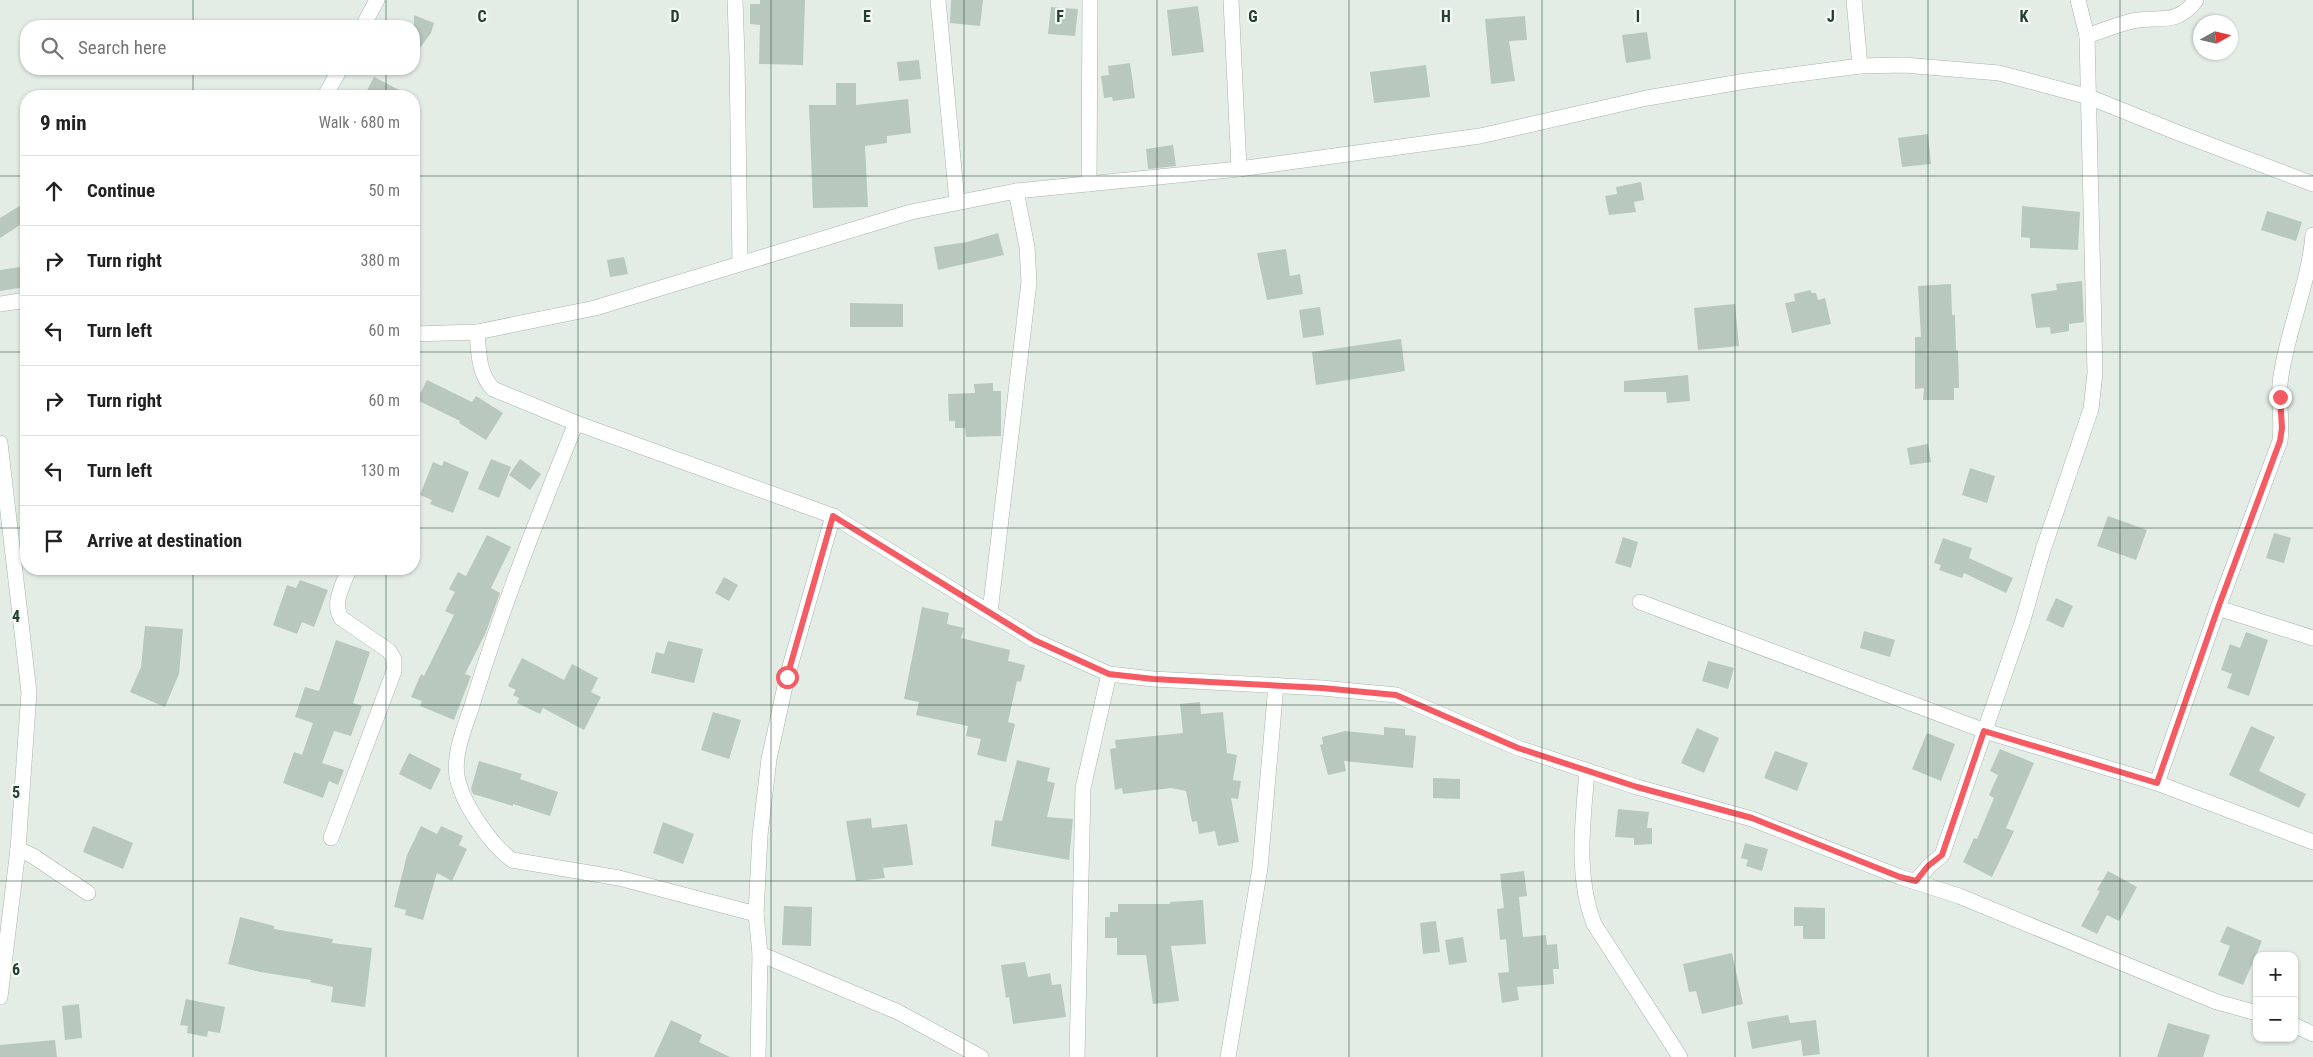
<!DOCTYPE html>
<html lang="en">
<head>
<meta charset="utf-8">
<style>
	:root { --surface:#fff; --page:#f6f6f6; --text:#222; --muted:#767676; --line:#e0e0e0 }
	body { margin:0; font-family:"Roboto Condensed",sans-serif; background:var(--page); color:var(--text) }
	.controls { position:absolute; right:15px; bottom:15px; display:grid; overflow:hidden; border-radius:10px; box-shadow:0 1px 4px #0004 }
	.controls button { width:45px; height:45px; display:grid; place-items:center; padding:0; border:0; border-bottom:1px solid var(--line); background:var(--surface); color:var(--text); font:25px sans-serif }
	.compass { position:absolute; left:2193px; top:15px; width:45px; height:45px; border-radius:50%; background:var(--surface); box-shadow:0 1px 4px #0004; rotate:82deg }
	.stop { position:absolute; width:15px; height:15px; margin:-11px; border:4px solid #f45b62; border-radius:50%; background:#fff }
	.stop.end { background:#f45b62; border-color:#fff; box-shadow:0 1px 5px #0008 }
	.list { margin:0; padding:0; list-style:none }
	h2 { display:flex; justify-content:space-between; align-items:center; height:65px; margin:0; padding:0 20px; font-size:21px }
	h2 small { font-size:16px; font-weight:400; color:var(--muted) }
	.list li { display:grid; grid-template-columns:32px 1fr auto; gap:15px; align-items:center; box-sizing:border-box; height:70px; padding:0 20px; border-top:1px solid var(--line) }
	.list b { display:block; font-size:19px; white-space:nowrap }
	.list em { font-size:16px; font-style:normal; color:var(--muted) }
	.icon { flex:none; width:28px; height:28px; fill:none; stroke:currentColor; stroke-width:2; stroke-linecap:round; stroke-linejoin:round }
	.map { position:relative; flex:none; width:2313px; height:1057px; overflow:hidden }
	.search { position:absolute; background:var(--surface); box-shadow:0 1px 4px #0004; left:20px; top:20px; width:400px; height:55px; display:flex; align-items:center; gap:12px; box-sizing:border-box; padding:0 18px; border-radius:20px; color:var(--muted); font-size:19px }
	.panel { position:absolute; background:var(--surface); box-shadow:0 1px 4px #0004; left:20px; top:90px; width:400px; height:485px; border-radius:20px }
	.map>svg:first-child { display:block }
</style>
</head>
<body>
<div class="map">
<svg width="2313" height="1057" viewBox="0 0 2313 1057">
	<rect width="100%" height="100%" fill="#e3ede6"/>
	<g fill="#b8c8be">
		<path d="M760 0H805L803 65 759 64 760 25 750 24V4H760Z"/>
		<path d="M951 0H983L980 26 950 23Z"/>
		<path d="M1198 6 1204 52 1172 56 1167 10Z"/>
		<path d="M1051 7 1078 9 1075 36 1048 34Z"/>
		<path d="M414 15 434 23 431 33 414 56Z"/>
		<path d="M1525 16 1527 40 1509 41 1515 81 1491 84 1485 19Z"/>
		<path d="M1647 32 1651 59 1626 63 1622 35Z"/>
		<path d="M919 60 921 79 899 81 897 62Z"/>
		<path d="M1130 63 1135 98 1113 101 1112 97 1104 98 1101 76 1109 75 1108 66Z"/>
		<path d="M1426 65 1430 97 1374 103 1370 72Z"/>
		<path d="M374 77 411 96H364Z"/>
		<path d="M836 83H856V105L908 99 911 133 887 136V143L865 146 868 207 813 208 809 105H836Z"/>
		<path d="M1928 134 1931 164 1902 167 1898 138Z"/>
		<path d="M1173 145 1176 166 1148 169 1146 149Z"/>
		<path d="M1641 182 1644 200 1634 202 1636 212 1609 215 1605 196 1617 194 1616 187Z"/>
		<path d="M26 202V221L0 238V218Z"/>
		<path d="M2022 206 2080 212 2078 250 2030 248V238L2021 237Z"/>
		<path d="M2267 211 2302 222 2296 241 2261 230Z"/>
		<path d="M998 233 1004 255 938 270 934 247 967 242Z"/>
		<path d="M1286 249 1290 276 1300 274 1303 294 1267 300 1257 253Z"/>
		<path d="M624 257 628 274 610 277 607 260Z"/>
		<path d="M26 266V287L0 291V270Z"/>
		<path d="M2082 281 2084 322 2069 324V331L2051 334 2050 327 2036 328 2031 294 2057 290 2056 284Z"/>
		<path d="M1951 284 1952 315H1955L1956 350H1958L1959 388H1954V400H1923L1924 388 1915 389V337H1921L1918 286Z"/>
		<path d="M1810 290 1812 293H1816L1818 300 1825 298 1831 324 1792 333 1785 303 1795 301 1794 294Z"/>
		<path d="M850 303 903 304V327H850Z"/>
		<path d="M1735 304 1739 346 1698 350 1694 308Z"/>
		<path d="M1320 307 1324 335 1303 338 1299 310Z"/>
		<path d="M1401 339 1405 371 1316 385 1312 352Z"/>
		<path d="M1688 375 1690 401 1667 403 1666 392H1624V381Z"/>
		<path d="M427 380 472 402 476 396 503 413 486 440 459 423 460 421 417 400Z"/>
		<path d="M993 383V391H1001V436L966 437 965 428H955V421H949L948 394 975 393 974 384Z"/>
		<path d="M1928 444 1931 462 1910 465 1907 448Z"/>
		<path d="M491 459 511 467 499 498 478 489Z"/>
		<path d="M520 459 541 474 530 490 509 475Z"/>
		<path d="M444 461 469 472 453 513 430 504 432 500 420 495 433 462 442 466Z"/>
		<path d="M1970 468 1995 476 1987 503 1962 495Z"/>
		<path d="M2108 516 2147 530 2136 560 2097 546Z"/>
		<path d="M2274 533 2291 538 2284 563 2266 558Z"/>
		<path d="M487 535 511 547 491 588 500 593 486 632 465 674 471 676 454 720 420 706 422 701 411 697 421 674 424 676 454 615 445 611 455 592 449 589 458 572 466 576Z"/>
		<path d="M1623 537 1638 542 1631 568 1615 563Z"/>
		<path d="M1943 538 1972 548 1969 558 2013 578 2006 593 1964 573 1962 578 1939 570 1941 565 1934 563Z"/>
		<path d="M724 577 738 585 729 601 715 593Z"/>
		<path d="M300 580 328 590 314 627 302 622 297 634 273 625 287 585 296 588Z"/>
		<path d="M2056 598 2073 606 2063 628 2046 620Z"/>
		<path d="M922 607 949 613 947 624 964 628 961 638 1010 650 1008 661 1025 665 1021 682 1017 681 1008 722 1015 724 1006 762 977 755 981 739 966 736 968 726 916 715 919 702 904 699Z"/>
		<path d="M145 626 183 629 179 674 165 707 130 692 141 667Z"/>
		<path d="M1864 631 1895 640 1890 657 1860 648Z"/>
		<path d="M2246 632 2268 640 2249 696 2227 688 2232 674 2221 670 2230 644 2240 648Z"/>
		<path d="M336 640 370 652 353 703 362 706 351 736 334 731 322 763 344 770 338 785 329 781 323 798 283 783 294 752 302 755 313 723 295 717 305 687 319 691Z"/>
		<path d="M668 641 703 649 694 683 651 673 656 652 664 654Z"/>
		<path d="M522 658 564 680 572 664 598 678 591 692 601 697 584 730 543 708 540 714 517 703 519 698 513 695 516 690 508 686Z"/>
		<path d="M1708 661 1734 668 1728 689 1702 681Z"/>
		<path d="M1200 702 1201 714 1223 712 1227 753 1237 755 1233 780 1241 781 1238 799 1231 798 1239 842 1218 846 1215 831 1199 834 1197 821 1192 822 1186 791 1171 788 1123 794 1122 788 1115 790 1110 749 1116 748 1115 740 1183 733 1180 704Z"/>
		<path d="M713 712 741 720 729 759 701 750Z"/>
		<path d="M2251 726 2275 737 2259 771 2306 794 2299 808 2229 775Z"/>
		<path d="M1384 727 1405 729V735L1416 736 1413 768 1344 761 1346 771 1328 775 1320 745 1323 744 1322 737 1345 731 1384 735Z"/>
		<path d="M1697 728 1719 738 1704 773 1681 763Z"/>
		<path d="M1927 733 1955 744 1941 781 1912 769Z"/>
		<path d="M2000 749 2034 763 2006 828 2014 831 1992 877 1963 862 1974 838 1977 839 1994 798 1989 795 1998 775 1990 771Z"/>
		<path d="M1775 751 1808 763 1797 791 1764 778Z"/>
		<path d="M409 753 441 769 431 790 399 774Z"/>
		<path d="M1017 760 1050 768 1047 781 1055 783 1047 817 1073 819 1069 860 991 846 995 820 1002 821Z"/>
		<path d="M479 761 522 774 520 779 558 792 550 816 513 804V806L473 794 471 789Z"/>
		<path d="M1433 778 1460 779V799L1433 798Z"/>
		<path d="M1618 809 1649 812 1647 828H1652V844L1634 845V838L1615 837Z"/>
		<path d="M871 818 872 828 907 824 913 865 883 868 885 878 856 881 846 821Z"/>
		<path d="M663 822 694 834 683 864 653 853Z"/>
		<path d="M93 826 133 843 123 869 83 852Z"/>
		<path d="M421 826 437 834 441 826 463 836 459 845 467 849 452 881 437 873 423 920 405 915 406 910 394 907 407 855Z"/>
		<path d="M1745 843 1768 849 1762 871 1746 866 1748 860 1741 858Z"/>
		<path d="M1524 871 1527 896 1519 897 1523 937 1546 935 1547 945 1557 944 1559 969H1553L1554 984 1517 987 1519 1000 1502 1003 1498 973 1509 972 1506 939 1500 940 1497 909 1504 908 1500 874Z"/>
		<path d="M2108 871 2137 887 2119 921 2107 915 2097 934 2081 926 2100 891 2097 890Z"/>
		<path d="M1203 900 1206 944 1171 946 1179 1001 1153 1004 1146 955H1117V938H1105V917H1110V912H1118V904H1170V902Z"/>
		<path d="M784 906 812 907 811 946 782 945Z"/>
		<path d="M1794 907 1825 908V939H1803V926H1794Z"/>
		<path d="M240 917 274 926V929L333 939 332 943 372 948 365 1007 331 1002 333 987 310 982 311 980 260 972 228 964Z"/>
		<path d="M1436 921 1440 952 1423 954 1420 923Z"/>
		<path d="M2227 926 2262 941 2243 985 2218 975 2230 946 2220 942Z"/>
		<path d="M1463 937 1467 962 1449 965 1445 940Z"/>
		<path d="M1732 953 1743 1004 1702 1014 1696 991 1689 992 1683 964Z"/>
		<path d="M1025 962 1028 977 1050 973 1052 985 1061 984 1066 1017 1013 1024 1009 997 1006 998 1001 965Z"/>
		<path d="M186 999 225 1007 220 1033 208 1031 207 1037 187 1033 188 1026 180 1025Z"/>
		<path d="M79 1004 82 1038 65 1040 62 1006Z"/>
		<path d="M1788 1015 1790 1023 1816 1020 1820 1054 1803 1056 1801 1040 1752 1049 1747 1022Z"/>
		<path d="M671 1020 702 1035 699 1042 730 1057H654Z"/>
		<path d="M2168 1023 2210 1035 2203 1057H2157Z"/>
		<path d="M55 1040 57 1057H0V1045Z"/>
	</g>
	<g fill="none" stroke-linecap="round" stroke-linejoin="round">
		<defs>
			<g id="minor">
				<path d="M735 0 737 57 740 263"/>
				<path d="M938 0 957 202"/>
				<path d="M1231 0 1239 169"/>
				<path d="M1854 0 1860 66"/>
				<path d="M363 26 377 0"/>
				<path d="M2087 36C2101 31 2117 25 2132 21 2158 15 2176 27 2196 0"/>
				<path d="M325 96 340 69"/>
				<path d="M1089 184 1090 0"/>
				<path d="M0 304 26 300"/>
				<path d="M477 332C479 353 478 373 493 389L576 423 833 516 1034 640 1109 674 1153 679 1322 688 1396 695 1518 748 1637 787 1752 819 1900 877 1959 896 2217 1002 2257 1013"/>
				<path d="M414 334 477 332 595 308 911 212 1016 191 1239 169 1480 136 1647 98 1746 81 1860 66 1904 65 1999 73 2089 97 2176 132 2313 184"/>
				<path d="M576 423C539 514 503 605 474 699 467 723 453 751 457 776 461 802 491 845 512 860L619 878 756 914"/>
				<path d="M0 443 29 692 18 849 0 997"/>
				<path d="M1640 602 1985 731 2157 783 2313 842"/>
				<path d="M2218 608 2313 638"/>
				<path d="M990 612 1029 282 1027 247 1016 191"/>
				<path d="M1587 771C1583 823 1575 874 1594 924L1680 1057"/>
				<path d="M2157 783 2218 608 2280 441C2283 420 2277 398 2281 376 2288 328 2309 283 2313 235"/>
				<path d="M331 838 394 671V659L389 651 341 618C332 602 343 585 349 569"/>
				<path d="M18 849 33 856 88 893"/>
				<path d="M1916 881 1929 866 1942 855 2023 620 2043 550 2091 409 2095 373 2087 36 2078 0"/>
				<path d="M760 954 898 1012 981 1057"/>
				<path d="M2294 1025 2313 1034"/>
				<path d="M758 1057 760 954 756 914 760 835 769 759 787 677 833 516"/>
				<path d="M1077 1057 1083 788 1109 674"/>
				<path d="M1228 1057 1260 868 1276 685"/>
			</g>
		</defs>
		<use href="#minor" stroke="#a5b5ab" stroke-width="16"/>
		<use href="#minor" stroke="#fff" stroke-width="15"/>
	</g>
	<g fill="none" stroke-linecap="round" stroke-linejoin="round">
		<path stroke="#f45b62" stroke-width="6" d="M787 677 833 516 1034 640 1109 674 1153 679 1322 688 1396 695 1518 748 1637 787 1752 818 1900 877 1916 881 1928 866 1942 855 1984 731 2157 783 2218 608 2280 441 2282 428 2280 397"/>
	</g>
	<path fill="none" stroke="#223f2f" stroke-width="1" stroke-opacity="0.55" d="M193 0V26M386 0V26M578 0V1057M771 0V1057M964 0V1057M1157 0V1057M1349 0V1057M1542 0V1057M1735 0V1057M1928 0V1057M2120 0V1057M193 69V96M386 69V96M0 176H26M414 176H2313M0 352H26M414 352H2313M0 528H26M414 528H2313M193 569V1057M386 569V1057M0 705H2313M0 881H2313"/>
	<g font-size="16" text-anchor="middle" font-weight="bold" fill="#223f2f" stroke="#f4f9f5" stroke-width="4.5" stroke-linejoin="round" paint-order="stroke">
		<text x="482" y="22">C</text>
		<text x="675" y="22">D</text>
		<text x="867" y="22">E</text>
		<text x="1060" y="22">F</text>
		<text x="1253" y="22">G</text>
		<text x="1446" y="22">H</text>
		<text x="1638" y="22">I</text>
		<text x="1831" y="22">J</text>
		<text x="2024" y="22">K</text>
		<text x="16" y="622">4</text>
		<text x="16" y="798">5</text>
		<text x="16" y="975">6</text>
	</g>
</svg>
<div class="controls">
<button>+</button>
<button>−</button>
</div>
<svg class="compass" viewBox="-18 -18 36 36"><path d="M0-13l5 13h-10z" fill="#e53935"/><path d="M0 13l5-13h-10z" fill="#767676"/></svg>
<div class="stop" style="left:787px;top:677px"></div>
<div class="stop end" style="left:2280px;top:397px"></div>
<div class="search"><svg class="icon" aria-label="search" viewBox="0 0 24 24"><circle cx="10" cy="10" r="6"/><path d="M15 15l6 6"/></svg>Search here</div>
<section class="panel">
<h2>9 min<small>Walk · 680 m</small></h2>
<ul class="list">
<li><svg class="icon" aria-label="ahead" viewBox="0 0 24 24"><path d="M12 20V5M6 11l6-6 6 6"/></svg><div><b>Continue</b></div><em>50 m</em></li>
<li><svg class="icon" aria-label="right" viewBox="0 0 24 24"><path d="M7 20v-9h11M14 6l5 5-5 5"/></svg><div><b>Turn right</b></div><em>380 m</em></li>
<li><svg class="icon" aria-label="left" viewBox="0 0 24 24"><path d="M17 20v-9H6M10 6l-5 5 5 5"/></svg><div><b>Turn left</b></div><em>60 m</em></li>
<li><svg class="icon" aria-label="right" viewBox="0 0 24 24"><path d="M7 20v-9h11M14 6l5 5-5 5"/></svg><div><b>Turn right</b></div><em>60 m</em></li>
<li><svg class="icon" aria-label="left" viewBox="0 0 24 24"><path d="M17 20v-9H6M10 6l-5 5 5 5"/></svg><div><b>Turn left</b></div><em>130 m</em></li>
<li><svg class="icon" aria-label="arrive" viewBox="0 0 24 24"><path d="M6 21V4h12l-3 4 3 4H6"/></svg><div><b>Arrive at destination</b></div></li>
</ul>
</section>
</div>
</body>
</html>
